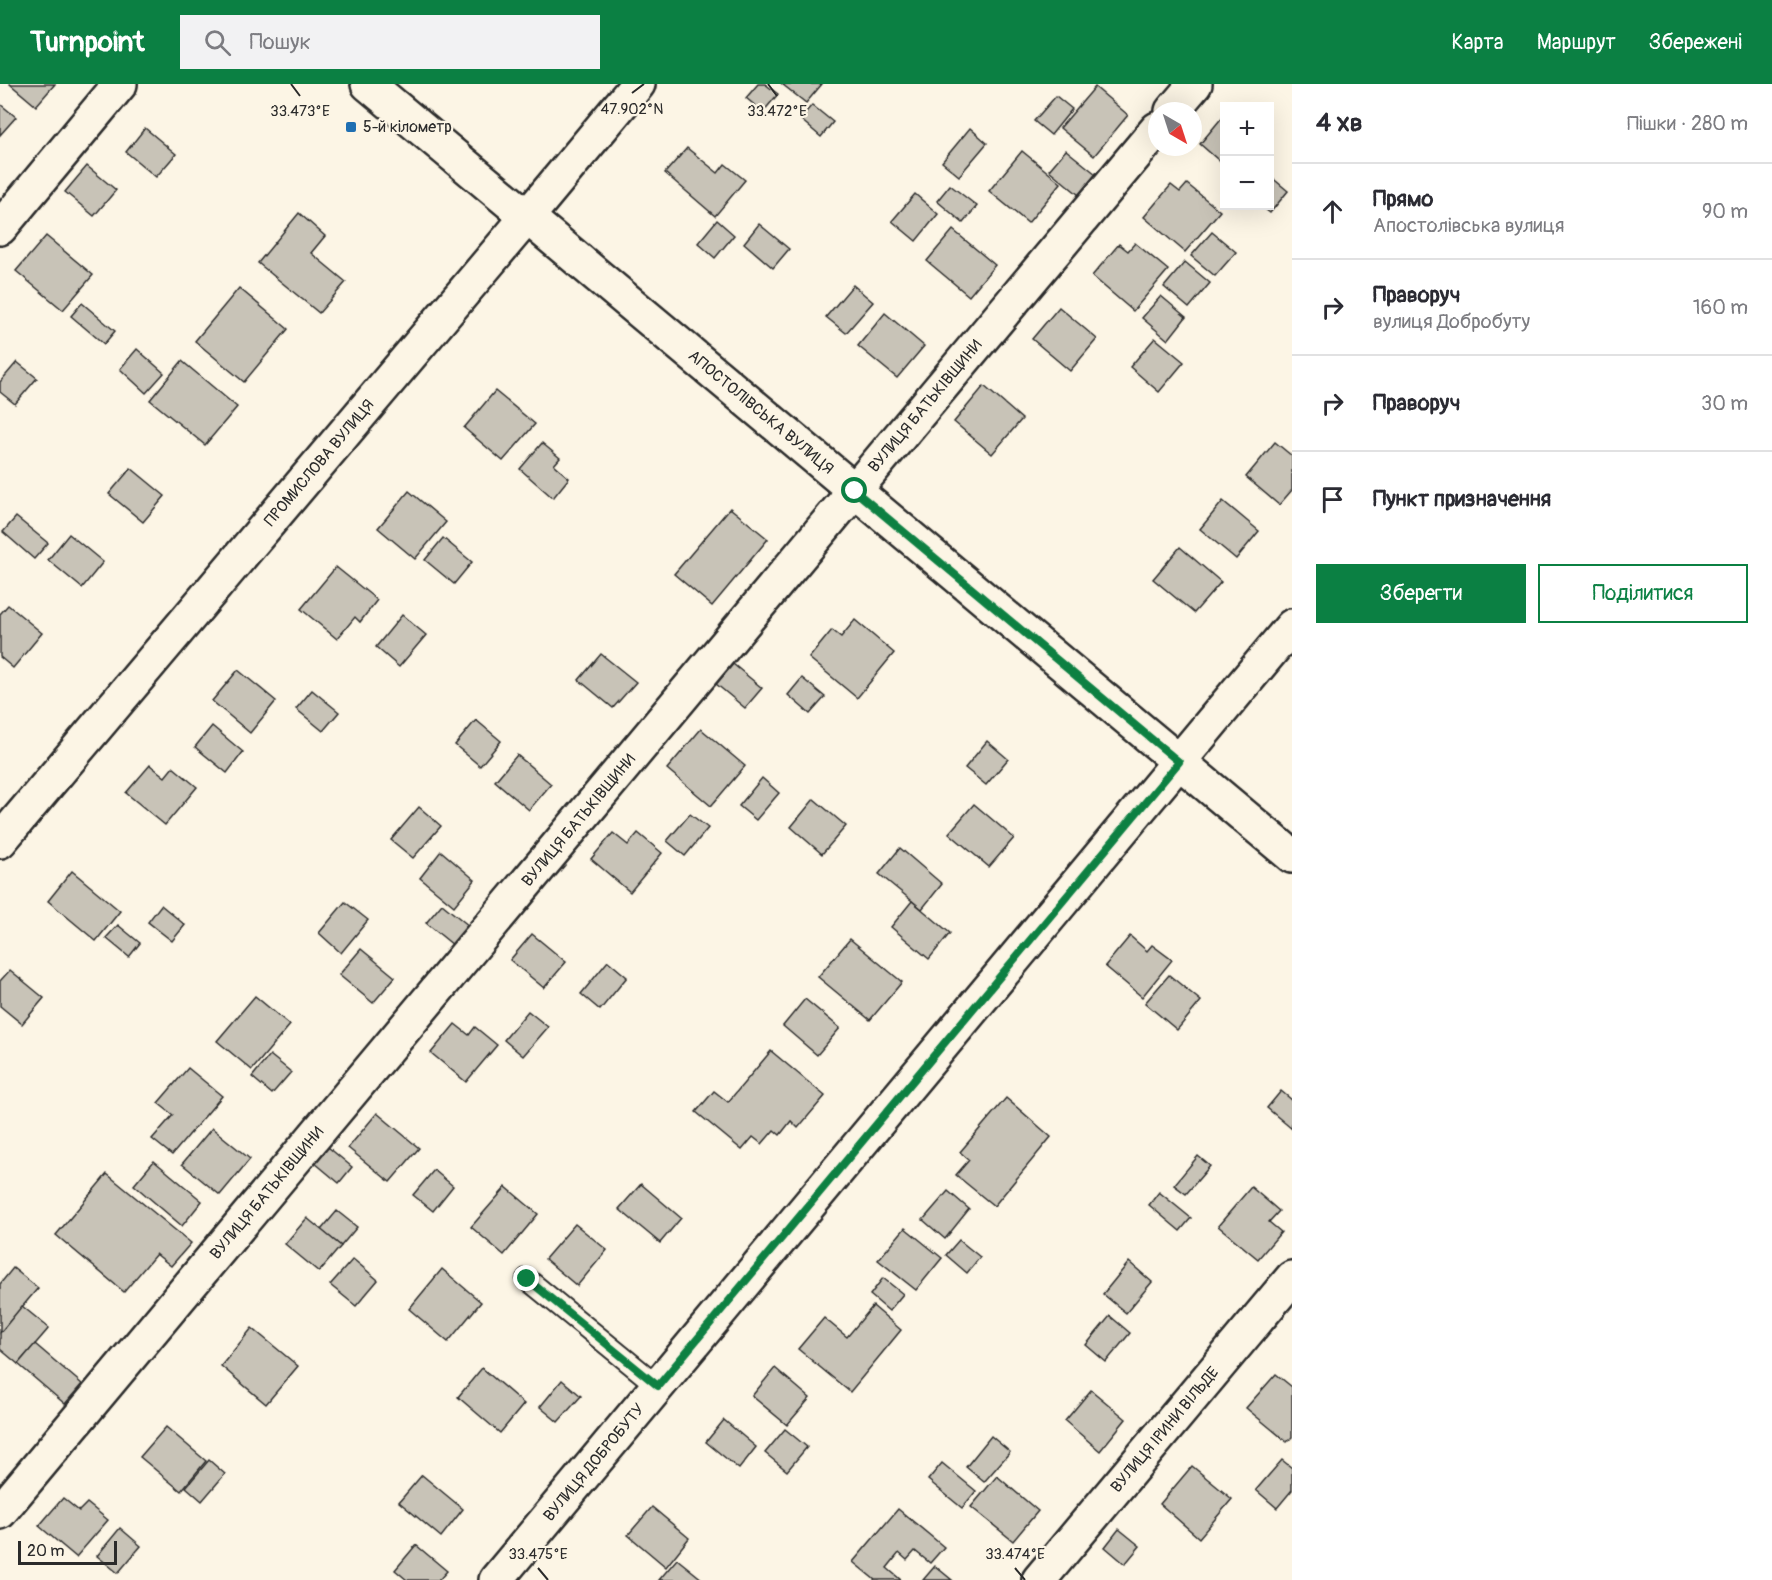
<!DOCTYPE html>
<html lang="uk">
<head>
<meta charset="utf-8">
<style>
	:root { --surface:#fff; --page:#f2f2f3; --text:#2b2b33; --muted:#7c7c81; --line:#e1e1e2; --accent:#0b8043 }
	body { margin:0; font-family:Pangolin,sans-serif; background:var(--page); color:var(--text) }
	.controls { position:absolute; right:18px; top:18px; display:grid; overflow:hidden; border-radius:0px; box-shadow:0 6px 24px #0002 }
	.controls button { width:54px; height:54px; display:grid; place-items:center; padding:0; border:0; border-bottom:2px solid var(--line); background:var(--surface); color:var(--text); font:30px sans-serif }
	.compass { position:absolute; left:1148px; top:18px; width:54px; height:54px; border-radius:50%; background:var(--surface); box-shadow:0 6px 24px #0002; rotate:141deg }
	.scale { position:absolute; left:18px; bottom:15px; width:99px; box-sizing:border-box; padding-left:6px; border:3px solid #2b2b2b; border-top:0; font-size:16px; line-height:21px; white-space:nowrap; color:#2b2b2b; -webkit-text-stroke:4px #fcf5e5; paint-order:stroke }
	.stop { position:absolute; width:18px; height:18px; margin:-14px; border:4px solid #0b8043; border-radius:50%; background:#fff }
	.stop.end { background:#0b8043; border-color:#fff; box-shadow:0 2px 6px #0008 }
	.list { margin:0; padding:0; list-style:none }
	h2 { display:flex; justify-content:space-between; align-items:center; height:78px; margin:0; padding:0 24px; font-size:26px }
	h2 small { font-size:20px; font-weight:400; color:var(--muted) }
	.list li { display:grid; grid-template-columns:39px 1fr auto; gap:18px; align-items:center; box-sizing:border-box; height:96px; padding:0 24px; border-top:2px solid var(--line) }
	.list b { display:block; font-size:22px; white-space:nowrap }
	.list p { margin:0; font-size:20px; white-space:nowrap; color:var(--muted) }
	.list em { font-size:20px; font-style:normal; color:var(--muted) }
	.actions { display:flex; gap:12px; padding:18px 24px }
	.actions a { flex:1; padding:14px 0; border:2px solid var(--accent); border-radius:0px; text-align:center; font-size:21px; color:var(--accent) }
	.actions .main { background:var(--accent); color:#fff }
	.icon { flex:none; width:33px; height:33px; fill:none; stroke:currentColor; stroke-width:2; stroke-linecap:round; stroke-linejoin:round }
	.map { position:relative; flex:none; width:1292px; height:1496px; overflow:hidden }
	header { display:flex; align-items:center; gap:36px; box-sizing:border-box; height:84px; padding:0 30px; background:var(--accent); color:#fff }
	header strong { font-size:28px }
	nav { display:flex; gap:33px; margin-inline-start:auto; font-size:21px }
	.search { width:420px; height:54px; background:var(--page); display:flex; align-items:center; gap:15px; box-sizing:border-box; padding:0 21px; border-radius:0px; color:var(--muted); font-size:22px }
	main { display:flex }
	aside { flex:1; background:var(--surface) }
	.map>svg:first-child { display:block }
</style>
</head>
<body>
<header>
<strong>Turnpoint</strong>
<div class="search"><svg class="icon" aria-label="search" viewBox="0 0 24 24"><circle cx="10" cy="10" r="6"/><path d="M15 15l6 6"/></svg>Пошук</div>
<nav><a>Карта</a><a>Маршрут</a><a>Збережені</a></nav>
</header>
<main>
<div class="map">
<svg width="1292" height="1496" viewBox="0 0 1292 1496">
	<rect width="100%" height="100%" fill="#fcf5e5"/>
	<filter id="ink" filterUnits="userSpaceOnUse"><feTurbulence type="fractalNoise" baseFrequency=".0167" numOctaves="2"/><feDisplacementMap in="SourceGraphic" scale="12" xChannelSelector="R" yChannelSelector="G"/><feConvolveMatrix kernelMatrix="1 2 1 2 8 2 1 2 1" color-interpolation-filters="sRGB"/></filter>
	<g filter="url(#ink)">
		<g fill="#c8c3b7" stroke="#2b2b2b" stroke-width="1.5">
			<path d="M10 0H55L36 22Z"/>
			<path d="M758 0H765L778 10 763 28 746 14Z"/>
			<path d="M782 0H822L806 19Z"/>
			<path d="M1095 3 1128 31 1094 72 1060 44Z"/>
			<path d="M1056 12 1072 25 1051 51 1034 37Z"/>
			<path d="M0 20 16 33 0 51Z"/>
			<path d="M812 21 833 38 821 53 800 35Z"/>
			<path d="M1224 31V81L1200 60Z"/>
			<path d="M145 44 176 70 156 93 126 68Z"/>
			<path d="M970 44 987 59 959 92 942 78Z"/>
			<path d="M687 64 718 89 725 80 745 96 715 132 665 89Z"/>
			<path d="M1066 66 1096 90 1079 111 1049 86Z"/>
			<path d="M1022 67 1061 99 1028 139 989 107Z"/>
			<path d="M87 82 116 106 94 132 65 108Z"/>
			<path d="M1270 92 1288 107 1270 129 1261 122H1270Z"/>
			<path d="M1187 100 1220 127 1185 168 1144 133 1171 101 1180 108Z"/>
			<path d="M950 101 977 122 963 139 937 117Z"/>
			<path d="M915 110 938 130 916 157 892 137Z"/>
			<path d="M299 129 325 152 311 169 346 198 319 229 258 179Z"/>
			<path d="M717 136 734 151 715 174 698 159Z"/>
			<path d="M759 140 789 165 773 184 744 159Z"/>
			<path d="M953 146 995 181 969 212 927 177Z"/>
			<path d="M1212 148 1236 168 1215 192 1191 172Z"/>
			<path d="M46 152 93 191 63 226 16 187Z"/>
			<path d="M1135 159 1168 186 1133 227 1092 192 1119 160 1128 167Z"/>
			<path d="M1185 178 1210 199 1189 224 1164 203Z"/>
			<path d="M853 201 873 218 846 249 826 233Z"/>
			<path d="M239 204 288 245 244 298 195 257Z"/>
			<path d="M1161 212 1186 233 1168 256 1142 234Z"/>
			<path d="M82 219 115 247 104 260 71 232Z"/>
			<path d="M1059 223 1097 255 1070 287 1032 255Z"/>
			<path d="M885 229 924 262 897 294 858 262Z"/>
			<path d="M1155 254 1184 278 1159 308 1130 283Z"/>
			<path d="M137 265 164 289 146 309 120 285Z"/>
			<path d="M182 277 237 323 205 361 150 316Z"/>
			<path d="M17 278 37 294 15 320 0 308V298Z"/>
			<path d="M984 302 1022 335 992 370 954 338Z"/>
			<path d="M495 307 535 340 503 377 464 344Z"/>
			<path d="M1275 358 1292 372V406L1279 421 1246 393Z"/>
			<path d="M542 359 560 374 554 381 569 394 553 414 520 385Z"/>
			<path d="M131 384 165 412 143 438 109 410Z"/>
			<path d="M409 407 446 438 415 475 378 444Z"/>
			<path d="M1223 417 1259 447 1236 475 1200 445Z"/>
			<path d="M730 424 768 455 712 522 674 490Z"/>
			<path d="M16 433 48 459 34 475 3 448Z"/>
			<path d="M69 450 103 478 82 504 48 476Z"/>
			<path d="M443 454 472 478 454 500 425 476Z"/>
			<path d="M1180 463 1221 498 1194 529 1153 495Z"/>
			<path d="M336 483 377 516 360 538 355 533 337 555 301 525Z"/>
			<path d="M8 521 42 549 13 584 0 573V530Z"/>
			<path d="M402 531 426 551 399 583 376 563Z"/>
			<path d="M855 536 894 569 857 614 809 574 832 546 841 553Z"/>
			<path d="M601 570 636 598 613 624 579 596Z"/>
			<path d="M733 580 762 604 745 624 716 600Z"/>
			<path d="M238 586 276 617 250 649 212 617Z"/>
			<path d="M802 594 825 613 810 630 788 611Z"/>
			<path d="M312 606 339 628 323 647 296 625Z"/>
			<path d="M476 636 501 657 480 682 455 661Z"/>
			<path d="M212 642 243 668 227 689 195 663Z"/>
			<path d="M701 645 745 682 711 722 667 685Z"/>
			<path d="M987 657 1008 675 986 701 965 684Z"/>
			<path d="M517 671 551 700 529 726 495 697Z"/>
			<path d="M150 681 165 693 173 683 197 703 165 741 126 709Z"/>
			<path d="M762 694 779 709 756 736 739 722Z"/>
			<path d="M814 715 846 742 822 770 791 743Z"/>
			<path d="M974 720 1014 754 989 783 949 749Z"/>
			<path d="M419 723 441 742 413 774 391 756Z"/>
			<path d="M690 730 708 744 685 772 667 757Z"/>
			<path d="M613 749 628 761 638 749 662 769 630 808 591 775Z"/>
			<path d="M900 764 942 800 922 825 879 790Z"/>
			<path d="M441 767 475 796 454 822 420 794Z"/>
			<path d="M72 787 120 827 96 857 48 817Z"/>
			<path d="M912 817 950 849 929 875 891 843Z"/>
			<path d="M345 818 368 836 341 869 319 849Z"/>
			<path d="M442 820 469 842 453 861 426 839Z"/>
			<path d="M161 821 185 841 172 857 148 838Z"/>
			<path d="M118 841 140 859 129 873 106 854Z"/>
			<path d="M532 850 566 878 544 904 510 876Z"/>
			<path d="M1130 852 1147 867 1152 861 1172 876 1142 913 1105 882Z"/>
			<path d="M850 855 902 898 870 936 818 893Z"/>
			<path d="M361 865 395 893 373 919 339 891Z"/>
			<path d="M608 877 627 893 600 926 581 910Z"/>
			<path d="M10 886 44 914 22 940 0 922V897Z"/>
			<path d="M1169 891 1201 917 1177 946 1145 919Z"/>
			<path d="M255 912 290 941 252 986 217 957Z"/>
			<path d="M805 915 840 944 817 971 783 942Z"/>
			<path d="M528 927 548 943 523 972 504 956Z"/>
			<path d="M455 940 469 951 475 943 497 961 466 998 431 969Z"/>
			<path d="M771 967 825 1012 798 1044 791 1037 780 1051 774 1046 762 1060 753 1053 742 1066 696 1028 714 1007 728 1018Z"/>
			<path d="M270 971 291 988 272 1010 252 993Z"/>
			<path d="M188 984 222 1012 172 1071 152 1055 173 1031 158 1019Z"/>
			<path d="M1281 1007 1292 1016V1045L1267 1024Z"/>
			<path d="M1006 1014 1051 1053 994 1122 956 1091 969 1076 960 1068Z"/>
			<path d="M377 1029 419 1064 390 1098 348 1064Z"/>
			<path d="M212 1044 250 1075 220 1111 182 1080Z"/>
			<path d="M328 1063 352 1083 339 1099 315 1079Z"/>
			<path d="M1198 1072 1210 1082 1186 1110 1174 1101Z"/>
			<path d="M154 1077 202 1117 182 1142 134 1101Z"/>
			<path d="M434 1086 453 1102 433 1127 413 1111Z"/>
			<path d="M107 1090 191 1159 171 1182 156 1170 124 1208 56 1151Z"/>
			<path d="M641 1100 681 1134 660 1159 619 1125Z"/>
			<path d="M506 1103 538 1130 504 1171 471 1143Z"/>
			<path d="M1251 1103 1279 1127 1269 1138 1281 1148 1258 1175 1218 1142Z"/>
			<path d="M948 1107 969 1125 945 1155 923 1136Z"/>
			<path d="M1159 1108 1191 1134 1180 1147 1149 1121Z"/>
			<path d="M337 1127 357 1143 341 1162 321 1146Z"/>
			<path d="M307 1134 341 1162 319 1188 285 1160Z"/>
			<path d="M575 1140 607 1166 577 1202 545 1175Z"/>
			<path d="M905 1144 942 1174 916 1206 878 1176Z"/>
			<path d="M959 1156 980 1173 967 1189 946 1171Z"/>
			<path d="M353 1175 378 1196 356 1222 330 1201Z"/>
			<path d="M1129 1178 1152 1198 1126 1229 1103 1210Z"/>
			<path d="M13 1184 38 1204 0 1249V1200Z"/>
			<path d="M442 1185 481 1218 448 1258 409 1225Z"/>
			<path d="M883 1194 903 1210 889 1227 870 1211Z"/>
			<path d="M22 1222 49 1244 18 1280 0 1265V1249Z"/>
			<path d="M873 1222 901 1246 850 1308 798 1265 824 1234 847 1253Z"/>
			<path d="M1110 1232 1130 1249 1106 1278 1086 1261Z"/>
			<path d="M252 1244 298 1282 266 1320 221 1282Z"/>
			<path d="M35 1260 82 1300 65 1320 18 1280Z"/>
			<path d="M482 1284 524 1320 500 1349 458 1313Z"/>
			<path d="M775 1284 810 1314 787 1341 752 1312Z"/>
			<path d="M1276 1290 1292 1303V1353L1287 1358 1246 1324Z"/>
			<path d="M562 1296 581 1312 558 1338 540 1323Z"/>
			<path d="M1091 1306 1126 1335 1100 1367 1065 1337Z"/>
			<path d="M724 1336 756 1363 739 1385 706 1358Z"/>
			<path d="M166 1343 206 1377 181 1407 140 1373Z"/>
			<path d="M785 1345 807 1363 787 1387 765 1369Z"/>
			<path d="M991 1352 1010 1368 984 1398 966 1383Z"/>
			<path d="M209 1376 225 1390 202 1417 186 1403Z"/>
			<path d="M1282 1376 1292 1384V1406L1277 1424 1256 1406Z"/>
			<path d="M942 1379 976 1407 962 1424 928 1396Z"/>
			<path d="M1192 1382 1232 1415 1199 1454 1160 1420Z"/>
			<path d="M422 1391 463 1425 441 1453 399 1418Z"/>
			<path d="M997 1392 1038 1427 1013 1457 971 1423Z"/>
			<path d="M63 1414 79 1427 87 1419 108 1436 76 1473 39 1442Z"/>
			<path d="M652 1423 689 1454 666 1483 628 1451Z"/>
			<path d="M898 1425 944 1463 930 1479 915 1467 907 1476 899 1469 887 1484 901 1496H875L853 1478Z"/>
			<path d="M120 1444 141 1462 118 1489 97 1472Z"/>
			<path d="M1119 1445 1140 1462 1125 1480 1105 1463Z"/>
			<path d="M416 1461 447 1487 439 1496H407L395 1486Z"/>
			<path d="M677 1475 703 1496H659Z"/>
			<path d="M935 1482 952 1496H923Z"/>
		</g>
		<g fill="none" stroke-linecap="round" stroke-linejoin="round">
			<defs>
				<path id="lane" d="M527 1195 658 1302"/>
				<g id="street">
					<path d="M1172 27 1195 0"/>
					<path d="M0 144 120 0"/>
					<path id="s1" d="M0 757 527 133"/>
					<path id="s2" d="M0 1428 1157 45"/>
					<path id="s3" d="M496 1496 1292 542"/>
					<path id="s4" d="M1039 1496 1292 1194"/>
				</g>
				<g id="secondary">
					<path id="s5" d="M368 0 1292 772"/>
					<path d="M527 133 638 0"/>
				</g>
			</defs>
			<use href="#lane" stroke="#2b2b2b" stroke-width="24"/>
			<use href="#street" stroke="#2b2b2b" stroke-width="38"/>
			<use href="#secondary" stroke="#2b2b2b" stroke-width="38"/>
			<use href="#lane" stroke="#fcf5e5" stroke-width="20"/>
			<use href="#street" stroke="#fcf5e5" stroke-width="33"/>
			<use href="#secondary" stroke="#fcf5e5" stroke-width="33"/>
		</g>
	</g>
	<g fill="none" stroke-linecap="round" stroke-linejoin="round" filter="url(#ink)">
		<path stroke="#0b8043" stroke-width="8" d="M527 1195 658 1302 1179 678 855 407"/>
	</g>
	<path fill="none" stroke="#2b2b2b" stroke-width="2" d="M291 0 300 12M768 0 777 12M632 9 644 0M538 1484 548 1496M1015 1484 1025 1496"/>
	<rect fill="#1f6fb2" stroke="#fcf5e5" stroke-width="2" x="345" y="37" width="12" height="12" rx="3"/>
	<g text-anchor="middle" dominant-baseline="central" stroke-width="4.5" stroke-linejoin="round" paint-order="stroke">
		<g font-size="16" fill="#2b2b2b" stroke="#fcf5e5" text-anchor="start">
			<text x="363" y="43">5-й кілометр</text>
		</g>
		<g font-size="16" fill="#2b2b2b" stroke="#fcf5e5">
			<text stroke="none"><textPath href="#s2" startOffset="1442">ВУЛИЦЯ БАТЬКІВЩИНИ</textPath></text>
			<text stroke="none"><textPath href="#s5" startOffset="512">АПОСТОЛІВСЬКА ВУЛИЦЯ</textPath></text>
			<text stroke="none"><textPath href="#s1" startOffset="495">ПРОМИСЛОВА ВУЛИЦЯ</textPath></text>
			<text stroke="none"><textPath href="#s2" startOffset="902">ВУЛИЦЯ БАТЬКІВЩИНИ</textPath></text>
			<text stroke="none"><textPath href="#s2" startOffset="416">ВУЛИЦЯ БАТЬКІВЩИНИ</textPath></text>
			<text stroke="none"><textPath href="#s4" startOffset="196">ВУЛИЦЯ ІРИНИ ВІЛЬДЕ</textPath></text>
			<text stroke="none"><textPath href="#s3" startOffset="153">ВУЛИЦЯ ДОБРОБУТУ</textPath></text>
		</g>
	</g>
	<g font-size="15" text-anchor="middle" fill="#2b2b2b" stroke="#fcf5e5" stroke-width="4.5" stroke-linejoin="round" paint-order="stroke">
		<text x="632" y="30">47.902°N</text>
		<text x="300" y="32">33.473°E</text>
		<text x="777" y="32">33.472°E</text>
		<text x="538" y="1475">33.475°E</text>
		<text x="1015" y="1475">33.474°E</text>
	</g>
</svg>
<div class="controls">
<button>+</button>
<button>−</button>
</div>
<svg class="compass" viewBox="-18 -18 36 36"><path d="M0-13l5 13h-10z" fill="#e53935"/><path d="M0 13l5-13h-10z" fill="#7c7c81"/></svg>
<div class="scale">20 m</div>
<div class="stop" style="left:855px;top:407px"></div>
<div class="stop end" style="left:527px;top:1195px"></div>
</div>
<aside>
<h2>4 хв<small>Пішки · 280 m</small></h2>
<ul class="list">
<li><svg class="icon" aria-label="ahead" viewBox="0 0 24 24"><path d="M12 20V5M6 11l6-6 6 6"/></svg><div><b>Прямо</b><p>Апостолівська вулиця</p></div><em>90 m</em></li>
<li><svg class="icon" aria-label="right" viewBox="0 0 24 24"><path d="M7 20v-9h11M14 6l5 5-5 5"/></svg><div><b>Праворуч</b><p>вулиця Добробуту</p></div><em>160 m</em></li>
<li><svg class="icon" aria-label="right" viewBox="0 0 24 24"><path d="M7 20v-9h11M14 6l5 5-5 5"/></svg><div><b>Праворуч</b></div><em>30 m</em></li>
<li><svg class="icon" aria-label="arrive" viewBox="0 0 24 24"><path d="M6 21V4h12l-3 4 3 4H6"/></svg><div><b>Пункт призначення</b></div></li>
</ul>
<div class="actions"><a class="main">Зберегти</a><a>Поділитися</a></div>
</aside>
</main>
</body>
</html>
